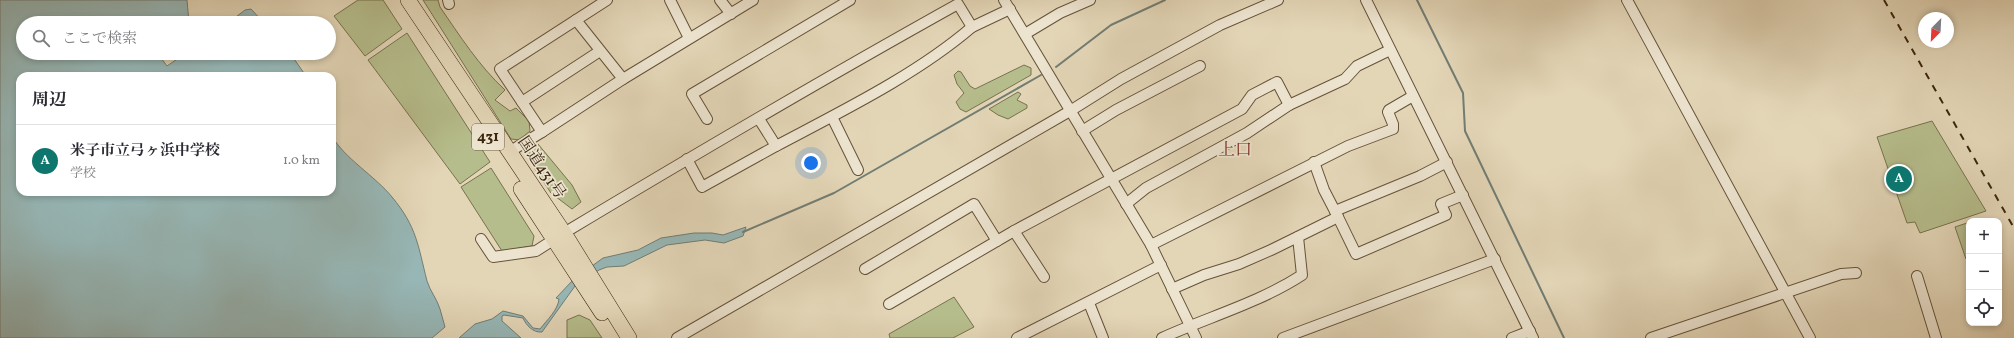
<!DOCTYPE html>
<html lang="ja">
<head>
<meta charset="utf-8">
<style>
	:root { --surface:#fff; --page:#f2f2f3; --text:#2b2b33; --muted:#7c7c81; --line:#e1e1e2; --accent:#0f766e }
	body { margin:0; font-family:Vollkorn,"Noto Serif JP",serif; background:var(--page); color:var(--text) }
	.controls { position:absolute; right:12px; bottom:12px; display:grid; overflow:hidden; border-radius:8px; box-shadow:0 2px 6px #0003 }
	.controls button { width:36px; height:36px; display:grid; place-items:center; padding:0; border:0; border-bottom:1px solid var(--line); background:var(--surface); color:var(--text); font:20px sans-serif }
	.compass { position:absolute; left:1918px; top:12px; width:36px; height:36px; border-radius:50%; background:var(--surface); box-shadow:0 2px 6px #0003; rotate:204deg }
	.you { position:absolute; left:811px; top:163px; width:14px; height:14px; margin:-10px; border:3px solid #fff; border-radius:50%; background:#1a73e8; box-shadow:0 0 0 6px #1a73e833 }
	.badge { display:grid; place-items:center; width:26px; height:26px; border-radius:50%; background:var(--accent); color:#fff; font-size:13px; font-weight:700 }
	.pin { position:absolute; translate:-50% -50%; border:2px solid #fff; box-shadow:0 1px 4px #0006 }
	.list { margin:0; padding:0; list-style:none }
	h2 { display:flex; justify-content:space-between; align-items:center; height:52px; margin:0; padding:0 16px; font-size:17px }
	h2 small { font-size:13px; font-weight:400; color:var(--muted) }
	.list li { display:grid; grid-template-columns:26px 1fr auto; gap:12px; align-items:center; box-sizing:border-box; height:72px; padding:0 16px; border-top:1px solid var(--line) }
	.list b { display:block; font-size:15px; white-space:nowrap }
	.list p { margin:0; font-size:13px; white-space:nowrap; color:var(--muted) }
	.list em { font-size:13px; font-style:normal; color:var(--muted) }
	.icon { flex:none; width:22px; height:22px; fill:none; stroke:currentColor; stroke-width:2; stroke-linecap:round; stroke-linejoin:round }
	.map { position:relative; flex:none; width:2014px; height:338px; overflow:hidden }
	.search { position:absolute; background:var(--surface); box-shadow:0 2px 6px #0003; left:16px; top:16px; width:320px; height:44px; display:flex; align-items:center; gap:10px; box-sizing:border-box; padding:0 14px; border-radius:22px; color:var(--muted); font-size:15px }
	.panel { position:absolute; background:var(--surface); box-shadow:0 2px 6px #0003; left:16px; top:72px; width:320px; height:124px; border-radius:12px }
	.map>svg:first-child { display:block }
</style>
</head>
<body>
<div class="map">
<svg width="2014" height="338" viewBox="0 0 2014 338">
	<rect width="100%" height="100%" fill="#e3d6b7"/>
	<filter id="stains"><feTurbulence type="fractalNoise" baseFrequency=".005" numOctaves="4"/><feColorMatrix values="0 0 0 0 .2 0 0 0 0 .09 0 0 0 0 .02 0 0 0 .5 -.17"/></filter>
	<radialGradient id="worn" r=".72"><stop offset=".6" stop-color="#630" stop-opacity="0"/><stop offset="1" stop-color="#630" stop-opacity=".3"/></radialGradient>
	<g fill="#b6bd8c" stroke="#78724e">
		<path d="M358 0H383L402 29 365 56 334 16Z"/>
		<path d="M423 0H438L440 7C460 36 479 66 505 90L495 100 510 111 516 108 529 121 530 131 519 140 511 139Z"/>
		<path d="M407 33 490 162 460 184 368 60Z"/>
		<path d="M1024 65 1031 68V75L966 112 960 109 956 102 964 93 957 84 954 75 958 71 961 72 970 86 975 89Z"/>
		<path d="M1018 92 1021 94 1017 100 1027 105V108L1008 119 998 115 989 109Z"/>
		<path d="M1932 121 1986 211 1920 233 1915 222 1907 223 1877 137Z"/>
		<path d="M538 144 572 185 581 202 572 209 551 193 529 160V149Z"/>
		<path d="M491 168 534 236 532 246 502 251 461 187Z"/>
		<path d="M1967 223 1969 227V258L1966 259 1955 227Z"/>
		<path d="M954 297 974 327 953 338H890L889 334Z"/>
		<path d="M579 315 590 320 602 338H567V320Z"/>
	</g>
	<g fill="#97b7b6" stroke="#727d73">
		<path d="M0 0H187L189 23H23V53H168L161 58 167 66 186 53H290L306 76H20V192H332V136C344 158 375 176 392 197 417 227 418 246 427 281 430 291 437 299 440 309 442 315 443 321 445 327L432 338H0Z"/>
		<path d="M251 9 264 23H228L245 10Z"/>
		<path d="M746 227 743 236 724 243 705 240 667 245 624 266 607 267 599 270 575 286 542 332C533 333 526 325 523 318L504 315 502 316V321L521 338H459L475 324 492 319 503 311 523 316 533 328 540 329C547 320 558 310 559 299L556 298 573 280 603 258 638 250 661 238 694 233H712L723 235Z"/>
	</g>
	<g fill="none" stroke-linecap="round" stroke-linejoin="round">
		<g stroke="#727d73" stroke-width="2">
			<path d="M1417 0 1463 93 1465 131 1564 338"/>
			<path d="M1056 67 1111 25 1165 0"/>
			<path d="M743 232 834 193 1041 75"/>
		</g>
		<defs>
			<g id="minor">
				<path d="M448 0 449 4"/>
				<path d="M670 0 689 38"/>
				<path d="M720 0 731 14"/>
				<path d="M1004 0 1151 245 1196 338"/>
				<path d="M1366 0 1533 338"/>
				<path d="M1627 0 1810 338"/>
				<path d="M1025 34 1060 13 1090 0"/>
				<path d="M623 79 753 0"/>
				<path d="M522 102 600 51"/>
				<path d="M832 117 858 170"/>
				<path d="M707 119 692 94 850 0"/>
				<path d="M759 119 776 146C842 111 916 75 972 27"/>
				<path d="M1082 131 1116 110 1200 66"/>
				<path d="M542 132 623 79 576 20"/>
				<path d="M509 152 542 132 500 69 607 0"/>
				<path d="M687 159 702 187 776 146"/>
				<path d="M1126 204 1146 188 1247 133 1289 105"/>
				<path d="M1335 211 1420 176 1447 162"/>
				<path d="M1338 217 1356 254 1446 215 1441 204 1463 195"/>
				<path d="M1014 231 1044 277"/>
				<path d="M481 239 493 257 536 251 564 233C694 155 825 78 958 4L972 27 1010 9"/>
				<path d="M1151 245 1348 146 1393 129V124L1388 112 1389 110 1413 96"/>
				<path d="M865 269 974 204 997 241"/>
				<path d="M1917 276 1936 338"/>
				<path d="M1172 289 1204 275 1239 264 1271 250 1338 217 1324 190 1314 162"/>
				<path d="M1089 303 1103 338"/>
				<path d="M889 304 1014 231 1242 109 1252 95 1277 82 1289 105 1345 79 1357 66 1390 50"/>
				<path d="M677 338 1070 111 1121 79 1220 25 1278 0"/>
				<path d="M1017 338 1161 265"/>
				<path d="M1162 338C1208 317 1259 303 1302 275L1298 237"/>
				<path d="M1283 338 1495 259"/>
				<path d="M1512 338 1530 331"/>
				<path d="M1651 338 1841 274 1856 273"/>
			</g>
			<g id="highway">
				<path d="M408 0 564 233 629 338"/>
				<path d="M521 189 602 313"/>
			</g>
		</defs>
		<use href="#minor" stroke="#655339" stroke-width="12"/>
		<use href="#highway" stroke="#3b270f" stroke-width="16"/>
		<use href="#minor" stroke="#ede4d0" stroke-width="10"/>
		<use href="#highway" stroke="#e3d6b7" stroke-width="15"/>
		<path stroke="#3b270f" stroke-width="2" stroke-dasharray="7 7" stroke-linecap="butt" d="M1884 0 2014 228"/>
	</g>
	<g text-anchor="middle" dominant-baseline="central" stroke-width="3.5" stroke-linejoin="round" paint-order="stroke">
		<rect fill="#ede4d0" stroke="#706049" stroke-width="1" x="472" y="124" width="32" height="26" rx="3"/>
		<g font-size="15" font-weight="bold" fill="#3b270f">
			<text x="488" y="137">431</text>
		</g>
		<g font-size="16" fill="#3b270f" stroke="#ede4d0">
			<text transform="translate(541 168) rotate(56)">国道431号</text>
		</g>
		<g font-size="17" fill="#7a1f14" stroke="#ede4d0">
			<text x="1235" y="150">上口</text>
		</g>
	</g>
	<rect width="100%" height="100%" filter="url(#stains)"/>
	<rect width="100%" height="100%" fill="url(#worn)"/>
</svg>
<div class="controls">
<button>+</button>
<button>−</button>
<button><svg class="icon" aria-label="locate" viewBox="0 0 24 24"><circle cx="12" cy="12" r="6"/><path d="M12 2v4M12 18v4M2 12h4M18 12h4"/></svg></button>
</div>
<svg class="compass" viewBox="-18 -18 36 36"><path d="M0-13l5 13h-10z" fill="#e53935"/><path d="M0 13l5-13h-10z" fill="#7c7c81"/></svg>
<div class="you"></div>
<div class="pin badge" style="left:1899px;top:179px">A</div>
<div class="search"><svg class="icon" aria-label="search" viewBox="0 0 24 24"><circle cx="10" cy="10" r="6"/><path d="M15 15l6 6"/></svg>ここで検索</div>
<section class="panel">
<h2>周辺<small></small></h2>
<ul class="list">
<li><span class="badge">A</span><div><b>米子市立弓ヶ浜中学校</b><p>学校</p></div><em>1.0 km</em></li>
</ul>
</section>
</div>
</body>
</html>
